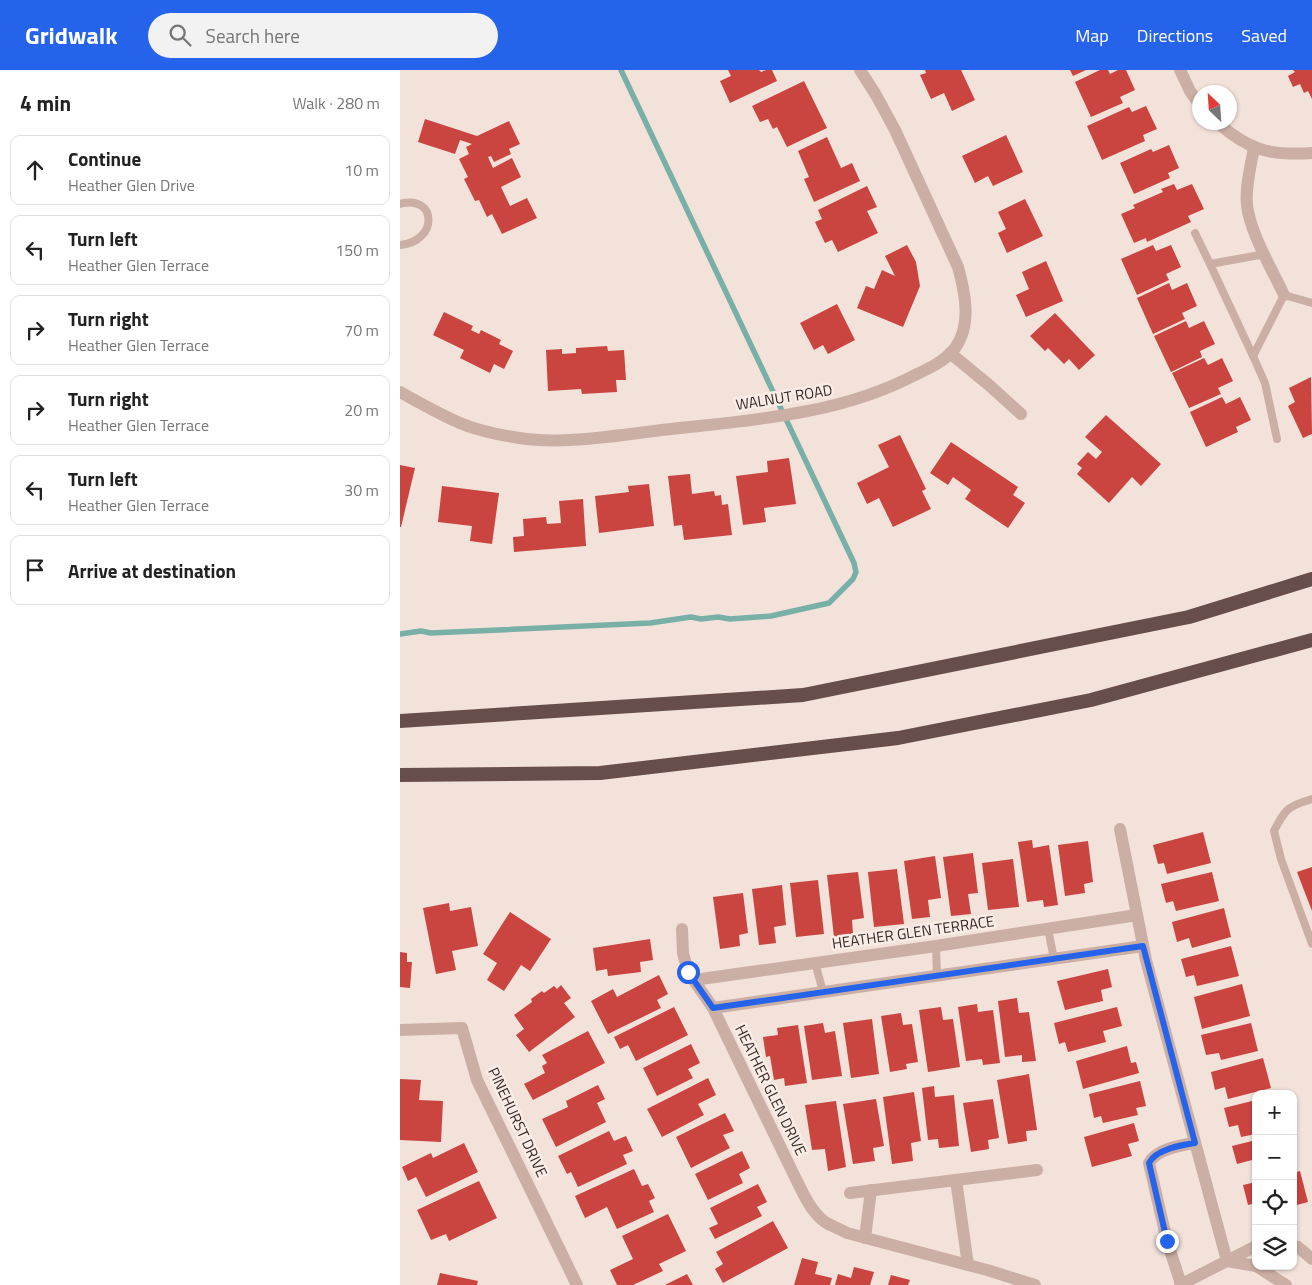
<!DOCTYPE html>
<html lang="en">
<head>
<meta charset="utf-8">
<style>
	:root { --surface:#fff; --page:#f2f2f2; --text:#222; --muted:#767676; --line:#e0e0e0; --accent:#2563eb }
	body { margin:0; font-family:"Titillium Web",sans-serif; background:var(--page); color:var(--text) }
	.controls { position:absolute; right:15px; bottom:15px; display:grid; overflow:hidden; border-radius:10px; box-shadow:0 1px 4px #0004 }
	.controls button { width:45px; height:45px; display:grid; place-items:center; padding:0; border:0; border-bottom:1px solid var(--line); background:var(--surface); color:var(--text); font:25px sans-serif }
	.compass { position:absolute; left:792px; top:15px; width:45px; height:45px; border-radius:50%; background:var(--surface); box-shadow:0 1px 4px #0004; rotate:335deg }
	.stop { position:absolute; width:15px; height:15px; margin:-11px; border:4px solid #2563eb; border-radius:50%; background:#fff }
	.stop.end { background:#2563eb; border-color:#fff; box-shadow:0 1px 5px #0008 }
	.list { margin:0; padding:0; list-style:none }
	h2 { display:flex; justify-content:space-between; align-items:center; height:65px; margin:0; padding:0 20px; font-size:21px }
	h2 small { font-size:16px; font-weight:400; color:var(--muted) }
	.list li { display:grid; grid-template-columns:32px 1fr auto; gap:15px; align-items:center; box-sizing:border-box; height:70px; margin:0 10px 10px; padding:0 10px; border:1px solid var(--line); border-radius:10px }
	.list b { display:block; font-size:19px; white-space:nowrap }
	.list p { margin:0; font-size:16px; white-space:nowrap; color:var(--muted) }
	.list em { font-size:16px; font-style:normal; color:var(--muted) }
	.icon { flex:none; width:28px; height:28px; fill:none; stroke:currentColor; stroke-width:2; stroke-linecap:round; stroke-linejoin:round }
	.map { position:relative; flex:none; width:912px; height:1215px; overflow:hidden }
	header { display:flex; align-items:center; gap:30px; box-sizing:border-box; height:70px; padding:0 25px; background:var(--accent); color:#fff }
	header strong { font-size:24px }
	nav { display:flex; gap:28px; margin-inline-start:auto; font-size:18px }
	.search { width:350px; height:45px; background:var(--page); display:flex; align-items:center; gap:12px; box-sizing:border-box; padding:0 18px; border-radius:28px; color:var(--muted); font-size:19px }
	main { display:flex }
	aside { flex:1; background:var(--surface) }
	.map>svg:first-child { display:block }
</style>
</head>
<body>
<header>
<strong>Gridwalk</strong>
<div class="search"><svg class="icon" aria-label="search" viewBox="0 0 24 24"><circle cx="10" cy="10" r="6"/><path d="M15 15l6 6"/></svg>Search here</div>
<nav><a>Map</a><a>Directions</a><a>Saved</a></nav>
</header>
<main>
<aside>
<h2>4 min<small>Walk · 280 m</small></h2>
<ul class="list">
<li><svg class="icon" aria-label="ahead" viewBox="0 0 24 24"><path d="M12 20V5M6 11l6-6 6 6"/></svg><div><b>Continue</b><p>Heather Glen Drive</p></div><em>10 m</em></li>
<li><svg class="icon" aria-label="left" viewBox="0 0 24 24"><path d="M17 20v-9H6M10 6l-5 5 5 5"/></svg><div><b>Turn left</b><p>Heather Glen Terrace</p></div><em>150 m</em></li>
<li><svg class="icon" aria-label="right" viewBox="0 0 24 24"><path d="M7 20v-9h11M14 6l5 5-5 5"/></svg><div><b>Turn right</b><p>Heather Glen Terrace</p></div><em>70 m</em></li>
<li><svg class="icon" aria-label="right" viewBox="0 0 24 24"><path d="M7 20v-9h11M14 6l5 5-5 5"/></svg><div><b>Turn right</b><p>Heather Glen Terrace</p></div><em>20 m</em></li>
<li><svg class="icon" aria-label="left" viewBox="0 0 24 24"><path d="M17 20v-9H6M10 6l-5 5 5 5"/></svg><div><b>Turn left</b><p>Heather Glen Terrace</p></div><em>30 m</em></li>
<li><svg class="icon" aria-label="arrive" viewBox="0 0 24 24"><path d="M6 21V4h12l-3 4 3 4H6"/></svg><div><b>Arrive at destination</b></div></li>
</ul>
</aside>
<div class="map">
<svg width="912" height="1215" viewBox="0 0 912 1215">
	<rect width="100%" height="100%" fill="#f2e2da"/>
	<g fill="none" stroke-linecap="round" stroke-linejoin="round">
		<path stroke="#78b0a7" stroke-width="5.5" d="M0 564 21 561 31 563 250 553 291 547 301 549 318 547 330 549 371 546 429 533 453 509 456 502 454 493 221 0"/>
	</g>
	<g fill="#ca4440">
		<path d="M328 0H359L361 2 366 0H372L377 11 330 33 320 11 331 6Z"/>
		<path d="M525 0H561L575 30 552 41 544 23 531 29 520 5 526 3Z"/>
		<path d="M670 0H686L673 6Z"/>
		<path d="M700 0H708L710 4 718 0H726L735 20 720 27 723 33 691 47 675 12Z"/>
		<path d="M893 0H912V29L908 21 904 23 900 14 893 17 888 6 895 2Z"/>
		<path d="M404 11 427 58 387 77 377 57 373 59 368 49 360 52 352 36Z"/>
		<path d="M746 36 757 59 743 65 745 71 702 90 687 56 729 37 732 42Z"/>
		<path d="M25 49 77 66 109 51 120 74 109 79 111 84 94 92 91 86 88 87 93 98 112 88 121 107 101 117 110 136 127 128 137 148 102 164 92 144 87 147 79 130 75 131 64 109 68 107 59 89 69 84 66 77 72 74 60 70 55 84 18 72Z"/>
		<path d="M606 65 623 102 593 116 588 106 575 113 562 86Z"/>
		<path d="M427 67 441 98 452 93 460 111 414 132 404 109 409 107 398 81Z"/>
		<path d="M769 75 779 98 768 103 770 108 734 124 720 93 751 79 753 82Z"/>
		<path d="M774 114 777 120 792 114 804 139 788 146 791 152 747 172 746 168 734 173 721 144 735 138 733 135 763 122 761 119Z"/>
		<path d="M467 116 477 137 467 141 478 163 438 182 432 170 425 173 415 152 422 149 418 140Z"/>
		<path d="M625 129 643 166 607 183 598 163 606 159 598 142Z"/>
		<path d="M507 175 516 192 520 216 503 257 457 238 466 216 474 219 482 200 495 206 485 186Z"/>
		<path d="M753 175 756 181 771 175 781 197 766 204 769 210 737 225 721 189Z"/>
		<path d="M646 191 663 231 626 247 616 225 629 219 622 202Z"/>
		<path d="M769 213 772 220 787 213 797 236 782 243 785 249 753 264 737 228Z"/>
		<path d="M437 234 455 270 428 284 423 275 414 280 400 253Z"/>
		<path d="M44 242 73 256 71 260 79 264 81 260 101 270 99 274 113 281 104 299 94 294 90 303 60 288 64 280 33 265Z"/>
		<path d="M655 243 695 285 679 300 669 289 664 294 648 278 645 281 630 266Z"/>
		<path d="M786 251 789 258 804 251 815 274 800 281 802 287 771 302 754 266Z"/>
		<path d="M207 276 208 281 224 280 226 310H216L217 322 182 324 181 319 148 321 146 280 162 279V284L176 283V278Z"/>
		<path d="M804 288 808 295 822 288 833 311 818 318 821 324 789 338 772 303Z"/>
		<path d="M911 307 912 364 903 368 888 336 895 332 889 318Z"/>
		<path d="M822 327 826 334 840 327 851 350 836 357 838 362 806 377 790 342Z"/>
		<path d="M706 345 761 394 741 416 732 407 709 433 677 404 682 398 677 394 688 382 696 389 702 382 685 367Z"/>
		<path d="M500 365 526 419 522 421 531 439 493 457 479 428 467 434 457 413 489 397 478 375Z"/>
		<path d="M551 372 618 417 613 425 625 433 608 458 565 429 571 420 553 407 548 415 530 403Z"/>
		<path d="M389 388 396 434 364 438 366 452 343 455 336 406 368 402 367 391Z"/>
		<path d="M0 395 15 398 1 457H0Z"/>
		<path d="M290 404 292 424 314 421 315 426 321 425 322 435 328 434 332 465 284 470 282 455 274 456 268 406Z"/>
		<path d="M249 414 254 456 199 463 195 426 229 422 228 416Z"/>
		<path d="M42 416 99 423 92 474 70 471 72 456 38 452Z"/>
		<path d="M183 429 186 476 114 482 113 467 124 466 123 449 146 447 147 454 161 453 159 431Z"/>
		<path d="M803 762 811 793 767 804 764 793 758 794 753 775Z"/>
		<path d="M632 770 633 778 649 775 658 835 644 837 643 830 627 832 618 772Z"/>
		<path d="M688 771 693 812 684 814 685 823 665 826 658 775Z"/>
		<path d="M573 783 578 823 568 824 571 844 551 846 543 787Z"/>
		<path d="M535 786 541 828 528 830 530 847 512 849 504 791Z"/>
		<path d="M613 789 619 837 588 840 582 793Z"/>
		<path d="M912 797V841L897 802Z"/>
		<path d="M497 799 504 854 474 857 468 802Z"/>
		<path d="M458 802 464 848 452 850 453 864 434 867 427 805Z"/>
		<path d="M812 802 819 831 776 841 773 831 766 833 761 814Z"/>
		<path d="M418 810 424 864 396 867 390 813Z"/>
		<path d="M382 815 386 855 374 857 376 873 359 875 352 819Z"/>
		<path d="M343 823 348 863 339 865 340 876 320 879 313 827Z"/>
		<path d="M49 833 50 841 71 837 78 876 52 881 56 900 36 904 23 838Z"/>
		<path d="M824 838 831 867 792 878 789 868 777 872 772 852Z"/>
		<path d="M110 842 151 869 130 901 121 895 104 921 87 910 97 893 83 884Z"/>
		<path d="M250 869 253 890 240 892 241 902 208 906 207 899 196 901 193 878Z"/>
		<path d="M831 876 839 906 797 916 794 905 786 907 781 889Z"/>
		<path d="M0 882 7 883V892H12L10 918 0 917Z"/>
		<path d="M708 899 712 917 701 920 703 931 665 940 657 911Z"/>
		<path d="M259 905 268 924 257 930 261 938 208 964 191 931 213 919 217 927Z"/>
		<path d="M842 914 850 946 802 959 794 927Z"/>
		<path d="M161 915 171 928 164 933 175 947 129 982 116 965 124 959 114 945 132 932 131 929 142 921 144 923 154 916 157 919Z"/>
		<path d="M617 928 619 943 629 942 636 991 622 992V985L605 987 598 931Z"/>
		<path d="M577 934 578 942 593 940 600 993 583 995 582 989 566 991 558 937Z"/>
		<path d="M274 937 288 965 236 991 228 975 220 979 214 967Z"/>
		<path d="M541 937 543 950 553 949 560 997 528 1002 519 940Z"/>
		<path d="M717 937 722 956 703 961 706 972 668 982 665 972 659 974 654 953Z"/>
		<path d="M501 943 503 955 512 954 518 992 506 994 507 999 490 1002 481 946Z"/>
		<path d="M472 949 479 1004 451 1008 443 953Z"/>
		<path d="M423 953 425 963 435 961 442 1006 412 1010 404 956Z"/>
		<path d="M851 953 858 981 821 990 819 983 806 985 801 965Z"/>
		<path d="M398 955 407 1013 385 1016 384 1008 374 1010 370 986 366 987 363 967 378 965 377 958Z"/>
		<path d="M188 961 205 993 133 1030 124 1014 145 1003 142 996 147 993 142 985Z"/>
		<path d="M291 974 300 993 288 999 293 1008 257 1026 243 998Z"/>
		<path d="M727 976 731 993 736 992 739 1003 683 1019 676 991Z"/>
		<path d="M863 988 871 1018 828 1029 825 1017 815 1020 811 1002Z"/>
		<path d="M629 1004 637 1060 626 1061 627 1071 608 1074 597 1010Z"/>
		<path d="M308 1008 316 1025 298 1034 304 1045 262 1067 247 1039Z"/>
		<path d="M0 1009 21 1010 19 1030 43 1031 41 1072 0 1070Z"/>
		<path d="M740 1011 746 1036 736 1038 738 1045 703 1053 701 1046 694 1048 689 1024Z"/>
		<path d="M198 1015 205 1029 197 1033 206 1052 156 1077 142 1049 168 1037 166 1031Z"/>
		<path d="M534 1016 535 1027 554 1025 559 1076 539 1078 538 1069 528 1070 522 1018Z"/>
		<path d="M514 1022 521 1071 511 1073 513 1091 492 1094 483 1027Z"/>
		<path d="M476 1029 484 1076 473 1078 475 1091 453 1094 443 1034Z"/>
		<path d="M593 1029 599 1068 588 1070 589 1079 571 1082 563 1033Z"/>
		<path d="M856 1030V1064L841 1067 838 1055 829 1057 824 1038Z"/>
		<path d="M436 1031 446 1097 428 1101 425 1079 412 1080 405 1035Z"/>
		<path d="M325 1043 334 1061 323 1065 330 1078 291 1098 276 1067Z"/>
		<path d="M734 1053 739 1071 728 1074 732 1086 692 1097 684 1067Z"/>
		<path d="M209 1061 214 1071 226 1066 233 1081 223 1085 227 1094 178 1117 171 1102 167 1104 158 1086Z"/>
		<path d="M856 1070V1101H855L852 1090 837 1094 832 1076Z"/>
		<path d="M64 1073 78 1102 26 1127 16 1107 8 1111 2 1097 31 1083 33 1088Z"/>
		<path d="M342 1081 350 1098 339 1104 343 1113 308 1130 295 1104Z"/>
		<path d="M234 1099 242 1116 248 1114 255 1128 249 1131 254 1142 217 1159 207 1137 185 1148 175 1126Z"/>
		<path d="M900 1101 908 1132 893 1136V1103Z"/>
		<path d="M79 1111 97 1148 49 1171 46 1164 31 1170 17 1140Z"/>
		<path d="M856 1112V1133L848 1135 843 1115Z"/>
		<path d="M358 1114 367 1132 357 1137 362 1146 315 1169 309 1158 318 1154 310 1138Z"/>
		<path d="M268 1144 286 1181 259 1194 263 1201 233 1215H217L210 1200 233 1189 222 1166Z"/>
		<path d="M373 1151 388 1178 323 1213 315 1199 323 1194 316 1182Z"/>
		<path d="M402 1188 418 1192 415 1204 432 1208 430 1215H394Z"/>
		<path d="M454 1197 474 1202 470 1215H435L438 1204 451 1208Z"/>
		<path d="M40 1203 78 1211 77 1215H37Z"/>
		<path d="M287 1204 293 1215H265Z"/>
		<path d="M491 1205 510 1210 508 1215H488Z"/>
	</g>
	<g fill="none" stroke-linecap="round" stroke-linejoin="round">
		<g stroke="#cbafa5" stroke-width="8">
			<path d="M0 134C38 124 38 172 0 175"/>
			<path d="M795 163 810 194"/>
			<path d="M865 184 810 194 853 286 884 225 912 233"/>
			<path d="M853 286 865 313 877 369"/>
			<path d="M912 729C888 736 885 739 874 761L881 789 912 874"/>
			<path d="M648 859 654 889"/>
			<path d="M536 876 537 906"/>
			<path d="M415 892 423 922"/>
		</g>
		<g stroke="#cbafa5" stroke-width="12">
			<path d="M780 0 790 21 799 34"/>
			<path d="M817 52C848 80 870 86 912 83"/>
			<path d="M854 77C851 96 845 116 847 135 850 163 872 199 884 225"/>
			<path d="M550 283 589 315 621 344"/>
			<path d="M0 322C20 333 39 344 60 353 78 361 100 365 119 368 162 375 219 365 262 360 348 350 437 346 515 305 530 298 545 291 555 278 572 255 565 222 558 197L495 60 476 25 460 0"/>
			<path d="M720 759 746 890 827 1191"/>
			<path d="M282 859 283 883 288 902 313 938 394 1105C402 1121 410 1141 425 1152 431 1156 440 1159 447 1163L587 1200 635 1215"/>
			<path d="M294 910 536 876 737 845"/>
			<path d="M313 938 743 876"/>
			<path d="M0 960 62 958 77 1010 177 1215"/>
			<path d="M556 1110 568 1195"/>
			<path d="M450 1123 637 1100"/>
			<path d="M465 1168 471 1120"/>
			<path d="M893 1176 898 1177 912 1189"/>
			<path d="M827 1191 856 1196"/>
			<path d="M856 1196 886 1215"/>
			<path d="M781 1214 767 1171 749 1093C756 1079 781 1075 795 1073"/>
			<path d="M780 1215 856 1176"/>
		</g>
		<g stroke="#684e4a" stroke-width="14">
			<path d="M0 651 403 625 789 547 912 509"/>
			<path d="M0 705 200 703 498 668 691 630 912 570"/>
		</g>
	</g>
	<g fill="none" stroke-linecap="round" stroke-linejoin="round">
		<path stroke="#2563eb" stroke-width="6" d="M288 902 313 938 743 876 795 1073C781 1075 756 1079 749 1093L767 1171"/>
	</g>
	<g text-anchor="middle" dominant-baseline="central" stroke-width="5" stroke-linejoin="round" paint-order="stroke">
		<g font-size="15" fill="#362827" stroke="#faede6">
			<text transform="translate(384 327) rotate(-9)">WALNUT ROAD</text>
			<text transform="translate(513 862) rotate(-8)">HEATHER GLEN TERRACE</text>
			<text transform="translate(371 1020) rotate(64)">HEATHER GLEN DRIVE</text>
			<text transform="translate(118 1052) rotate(65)">PINEHURST DRIVE</text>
		</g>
	</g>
</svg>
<div class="controls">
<button>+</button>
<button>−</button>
<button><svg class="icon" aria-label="locate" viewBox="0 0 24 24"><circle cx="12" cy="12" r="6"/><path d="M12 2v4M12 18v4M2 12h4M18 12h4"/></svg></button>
<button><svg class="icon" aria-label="layers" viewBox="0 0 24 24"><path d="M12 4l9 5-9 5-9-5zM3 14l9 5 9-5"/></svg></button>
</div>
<svg class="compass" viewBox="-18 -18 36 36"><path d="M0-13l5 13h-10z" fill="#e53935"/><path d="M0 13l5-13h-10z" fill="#767676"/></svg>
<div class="stop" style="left:288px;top:902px"></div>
<div class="stop end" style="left:767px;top:1171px"></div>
</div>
</main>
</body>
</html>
